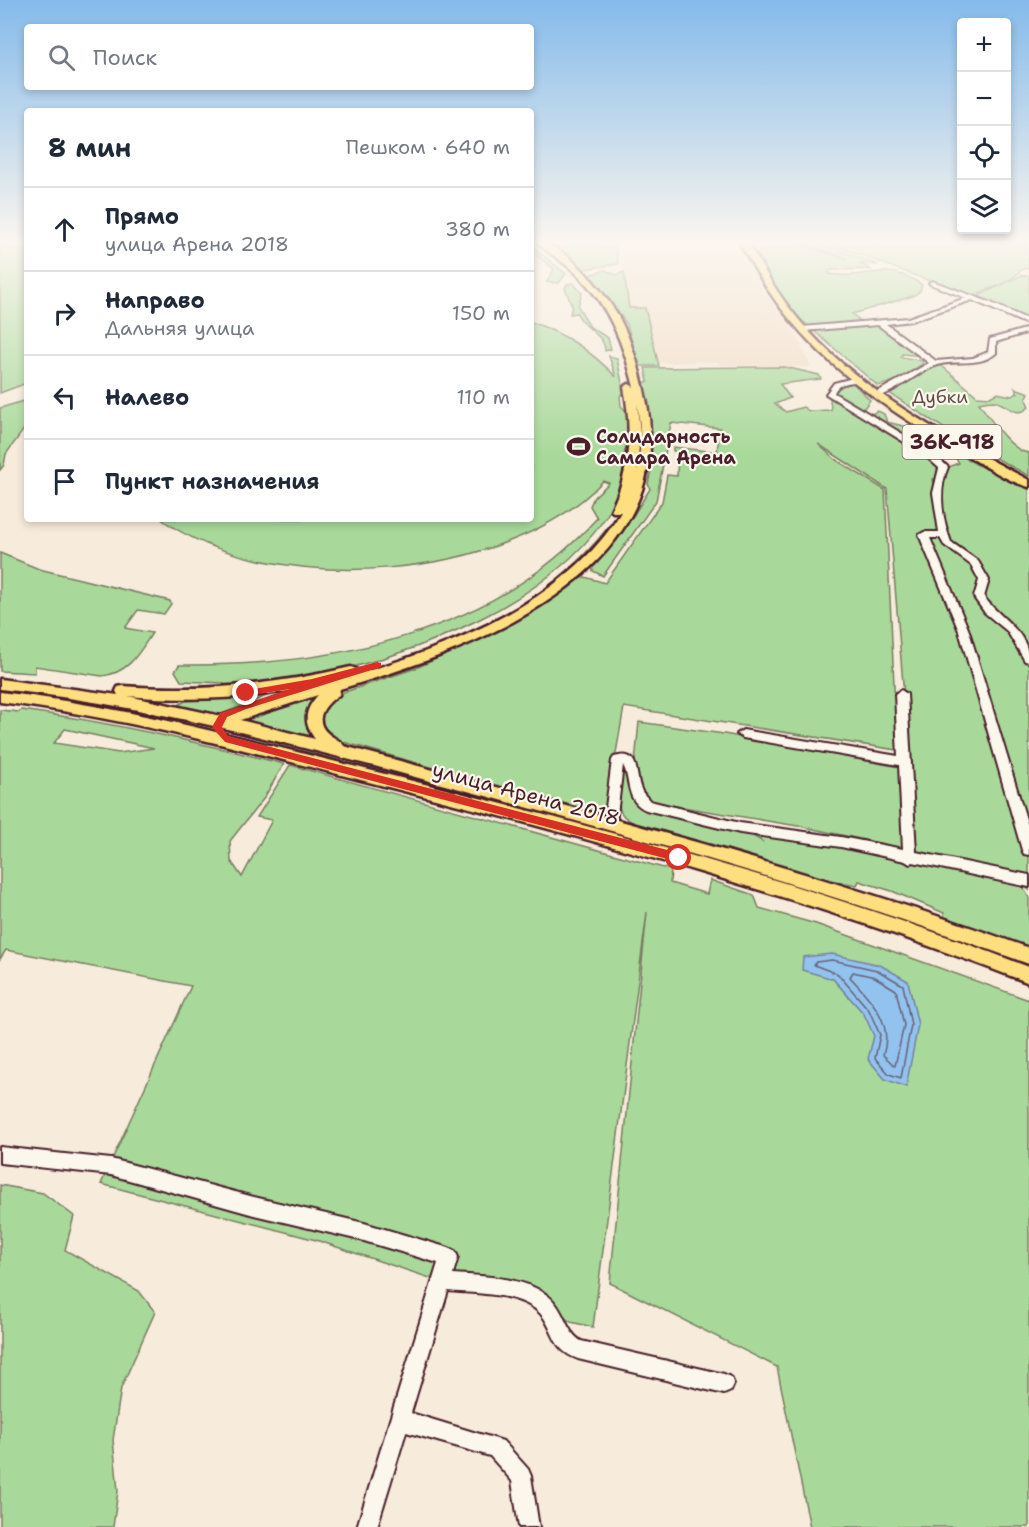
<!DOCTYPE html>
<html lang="ru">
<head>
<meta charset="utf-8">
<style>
	:root { --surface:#fff; --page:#f6f6f7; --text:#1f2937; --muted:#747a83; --line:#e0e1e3 }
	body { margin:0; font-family:"Shantell Sans",sans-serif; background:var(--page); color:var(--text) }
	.controls { position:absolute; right:18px; top:18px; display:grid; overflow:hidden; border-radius:6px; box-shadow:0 3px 9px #0003 }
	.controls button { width:54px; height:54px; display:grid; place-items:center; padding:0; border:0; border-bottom:2px solid var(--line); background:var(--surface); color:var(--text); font:30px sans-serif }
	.stop { position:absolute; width:18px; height:18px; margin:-14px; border:4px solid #d93025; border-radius:50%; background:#fff }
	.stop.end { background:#d93025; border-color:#fff; box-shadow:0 2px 6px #0008 }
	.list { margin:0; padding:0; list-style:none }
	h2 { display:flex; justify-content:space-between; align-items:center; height:78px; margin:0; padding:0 24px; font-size:26px }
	h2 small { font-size:20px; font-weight:400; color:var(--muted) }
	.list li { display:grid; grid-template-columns:39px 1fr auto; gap:18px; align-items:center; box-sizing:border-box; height:84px; padding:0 24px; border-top:2px solid var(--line) }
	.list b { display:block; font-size:22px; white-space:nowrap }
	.list p { margin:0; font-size:20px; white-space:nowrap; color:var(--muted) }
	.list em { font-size:20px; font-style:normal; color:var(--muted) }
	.icon { flex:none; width:33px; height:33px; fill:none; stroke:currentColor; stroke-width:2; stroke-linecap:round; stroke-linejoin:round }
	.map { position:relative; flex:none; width:1029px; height:1527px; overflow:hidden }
	.search { position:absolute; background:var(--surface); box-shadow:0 3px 9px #0003; left:24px; top:24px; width:510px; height:66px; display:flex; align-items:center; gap:15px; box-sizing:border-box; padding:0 21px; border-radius:6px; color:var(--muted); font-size:22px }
	.panel { position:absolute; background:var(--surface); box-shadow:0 3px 9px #0003; left:24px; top:108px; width:510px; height:414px; border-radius:6px }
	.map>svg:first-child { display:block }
</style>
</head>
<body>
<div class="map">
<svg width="1029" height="1527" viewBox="0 0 1029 1527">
	<rect width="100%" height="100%" fill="#f7ebdb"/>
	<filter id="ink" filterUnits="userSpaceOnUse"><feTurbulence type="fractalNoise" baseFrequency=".0167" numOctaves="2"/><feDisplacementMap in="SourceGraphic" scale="12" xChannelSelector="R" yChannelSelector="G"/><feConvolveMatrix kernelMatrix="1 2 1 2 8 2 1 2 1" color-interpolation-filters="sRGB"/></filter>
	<g filter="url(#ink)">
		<path fill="#f2ddc7" d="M620 243H739L759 285 792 327 811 367 720 365 718 362 659 363 645 308H628Z"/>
		<g fill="#a8d99a" stroke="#797c62" stroke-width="1.5" fill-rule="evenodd">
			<path d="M0 243H27V383L0 393Z"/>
			<path d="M549 243H615L618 264 584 269Z"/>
			<path d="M756 243H795L848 259 800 243H820L878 265 859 263 870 269 830 270 829 274C865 281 885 259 922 285L920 291 913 296 852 314 866 325 879 324 924 356 902 354 901 357 923 361 922 364 899 380 878 386 813 330 823 329C819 328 813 328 809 326 794 318 754 258 756 243Z"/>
			<path d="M828 243H1027L1029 268 1023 269 1006 283 970 296Z"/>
			<path d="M531 245 566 274 559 283 547 282 554 269 531 251Z"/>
			<path d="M605 270 616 275 624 272 629 308H645L659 366H640L638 363 627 324 590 275Z"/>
			<path d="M1029 275V320L978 296 1020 276Z"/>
			<path d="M573 283 582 293 578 306 590 327 608 338 611 349 605 351C606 335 582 328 577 313L570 314 572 306 565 288 567 284Z"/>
			<path d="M531 322C566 334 591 351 616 377L609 356 617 358 624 393 620 396 621 406 627 412 628 443 623 456 627 458C623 472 622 489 615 502 560 602 410 657 303 679 277 684 249 686 222 690L224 683 181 681 175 671 179 665C329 667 493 635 597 518L590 506 594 497 609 483 603 481C510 582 271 599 161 519H531Z"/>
			<path d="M942 366 977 396 990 397 997 393 1012 396 1018 393 1015 388 1029 393 1026 399 1029 407C1016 420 1007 403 994 401 990 401 983 402 979 403 989 417 1011 452 1029 453V476L959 438 889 393C908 386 921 367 942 366Z"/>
			<path d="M785 367 819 375 821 379 780 384 790 398 775 404 786 412 803 407 809 411 831 410 830 398 840 386 853 383 870 400 859 415 874 423 873 413 878 411 884 414 887 422 903 426 917 436H907L903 440 915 446H930L926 454 941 470 937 478 933 479 935 489C941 476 944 467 959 463L949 448 976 464 1029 489V875L804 827 658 803 641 797 646 805 740 828 763 842 745 828 1029 881V890L1021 883 1029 898V950L944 920V913L892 891 859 881 857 885 830 880 640 825C608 814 624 801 616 774L623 763 634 772 639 722 724 734 910 769 887 489 818 444 836 460 885 490 897 750 624 707 607 805 601 812 591 813 340 741 322 728 319 713 333 696 416 668 491 634 527 613 573 580 585 577 605 583 662 502 667 475 677 476 678 452 673 451V447L717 452 720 428 671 423 656 501 603 576 593 571 592 565 621 535 650 489 648 484 653 459H649V432L640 382H648L645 368Z"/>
			<path d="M27 400V425L6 454 4 465 0 470V408Z"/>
			<path d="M619 512 622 513C544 637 370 671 239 712L238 708C374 671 535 637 619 512Z"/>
			<path d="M0 553 39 569 170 601 171 604 164 614 138 610 125 628 152 633C139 653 129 673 102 676L35 666V673L0 671Z"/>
			<path d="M0 688 34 691 193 720 188 722 72 701 0 692Z"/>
			<path d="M269 695 217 716 177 706 185 701Z"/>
			<path d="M313 695 317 698 316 739 242 721Z"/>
			<path d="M0 710 19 712 21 710C111 722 196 742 284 764L264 798 230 841 231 861 242 877 272 820 257 817 290 765 671 870 670 883 707 894 710 880 754 895 759 908 816 924 1029 1000V1527H810L777 1367 610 1283 647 912 593 1327 571 1322 532 1298 442 1282 316 1240 101 1184 191 986 6 950 0 959ZM65 729 154 748 119 753 54 743Z"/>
			<path d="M237 729 692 850 925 925 921 930 684 853 233 732Z"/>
			<path d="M0 1185 43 1193 74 1216 65 1250 139 1291 155 1312 121 1388 113 1440 118 1491 113 1527H0Z"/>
		</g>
		<path fill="#92c3ee" stroke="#7581a0" stroke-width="1.5" d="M832 954 880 965 908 981 918 1025 906 1087 885 1079 868 1059 874 1036 864 1014 833 979 802 970 803 957Z"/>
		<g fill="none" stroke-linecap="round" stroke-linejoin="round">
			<g stroke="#676179" stroke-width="1.5">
				<path d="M832 960 877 970 903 985 911 1025 901 1078 889 1074 875 1058 880 1035 869 1010 838 974 814 965 816 962Z"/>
				<path d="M853 972 875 977 896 990 904 1025 895 1066 883 1055C894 1022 871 1000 850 977Z"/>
			</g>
			<defs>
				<g id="minor">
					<path d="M932 281 989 302 1029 320V325L972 300 911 321 886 324 936 361 973 358 988 352 990 339 1029 328V332L996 342V353C980 367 959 360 941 364 918 370 901 390 878 397H875V393L929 363 878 325 802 331 799 329 802 327 908 318 966 298 930 284 929 283Z"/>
					<path d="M857 377H860V381C850 383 838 382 834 393L928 449 948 467C938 490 942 518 951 542L978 561 989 580 984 597C1000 619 1029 631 1029 662L1025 661 1007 631 985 613 975 599 974 597 979 580 971 565 944 545 940 538H930L969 631 1029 829V855L1024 854 1022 850 959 631 919 535 924 532H939L933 493 939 468 922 453 826 394 834 383Z"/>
					<path d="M901 690 907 694 916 852 1029 875V887L913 862 910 864 905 861 841 847 740 833 646 810C625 801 631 780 623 765L616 823 614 827 610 828 606 827 604 823 612 760 614 757C641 749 634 773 641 789 642 793 647 797 650 801L740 823 841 837 903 849 899 765 743 738 737 734 743 730 898 756 895 694Z"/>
					<path d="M0 1147 111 1159 254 1197 364 1223 449 1248 455 1251 458 1257 453 1274C483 1276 535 1277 555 1303 565 1315 567 1332 581 1341L724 1374 731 1377 734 1384 731 1391 724 1394 578 1359C554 1350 556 1337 544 1318 526 1292 476 1294 448 1291L411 1413 503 1441 528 1469 531 1476 539 1527H519L512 1481 490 1456 406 1432 377 1527H357L438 1263 364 1241 254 1215 111 1175 0 1163Z"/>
				</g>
				<g id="major">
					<path d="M538 243C562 242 596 284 609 302 630 331 640 369 647 404 679 576 469 651 340 689L339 695C322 706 311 723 333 737 339 741 341 741 344 746 574 808 805 867 1029 948V964C842 895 652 841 460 789 306 748 158 706 0 689V679L118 695 116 691 118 687 123 686C201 692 275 685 351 667L356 669 357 674C450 647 569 600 621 512H613L611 510C631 470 632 430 624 387L629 384 634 387C624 345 609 306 578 275 566 263 551 255 538 243ZM637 403C641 426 642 449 637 471L640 434ZM327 683 221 716 128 696C195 702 261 699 327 683ZM318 695C304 710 303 723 315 739L240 720Z"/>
					<path d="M740 243H748C763 269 778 295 798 319 858 391 947 437 1029 480V487C1007 481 984 465 964 454 902 419 839 378 793 323 772 299 756 271 740 243Z"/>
					<path d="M0 692C134 707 262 744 393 776 608 830 821 887 1029 967V983C819 902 606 842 388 787 259 754 132 718 0 702Z"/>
				</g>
			</defs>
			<use href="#minor" stroke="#4a1f2b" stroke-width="4"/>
			<use href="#major" stroke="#4a1f2b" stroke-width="5"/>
			<use href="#minor" fill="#fbf7ec" fill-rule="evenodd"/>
			<use href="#major" fill="#fedf80" fill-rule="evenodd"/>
		</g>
	</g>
	<linearGradient id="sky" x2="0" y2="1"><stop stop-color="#85baea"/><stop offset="0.53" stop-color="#fbf6ef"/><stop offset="1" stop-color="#fbf6ef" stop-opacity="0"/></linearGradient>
	<rect width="1029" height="457" fill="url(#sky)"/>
	<path fill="#d93025" d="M377 662 381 663V667L246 709 227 717 222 727 228 736 679 853 684 858 683 861 679 862 225 742 212 727 220 713 290 689 246 696 243 695V691L312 679Z"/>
	<defs>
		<symbol id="stadium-bare" viewBox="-9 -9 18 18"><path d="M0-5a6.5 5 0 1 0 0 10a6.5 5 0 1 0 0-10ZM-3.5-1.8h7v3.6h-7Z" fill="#4a1f2b" stroke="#fbf7ec" stroke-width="2.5" paint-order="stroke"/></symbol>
	</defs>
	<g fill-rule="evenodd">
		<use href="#stadium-bare" x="562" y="430" width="33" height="33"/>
	</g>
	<g text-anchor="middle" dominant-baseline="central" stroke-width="4.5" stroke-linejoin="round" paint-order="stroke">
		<g font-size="18" fill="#624e47" stroke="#fbf7ec">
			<text x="940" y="397">Дубки</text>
		</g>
		<g font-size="18" font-weight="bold" fill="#4a1f2b" stroke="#fbf7ec" text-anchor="start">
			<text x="596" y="437">Солидарность<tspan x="596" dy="21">Самара Арена</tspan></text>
		</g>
		<rect fill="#fbf7ec" stroke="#7f6065" stroke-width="1.5" x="902.5" y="425" width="99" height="34" rx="4.5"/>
		<g font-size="20" font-weight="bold" fill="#4a1f2b">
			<text x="952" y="442">36К-918</text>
		</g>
		<g font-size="21" fill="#4a1f2b" stroke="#fbf7ec">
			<text transform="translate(526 794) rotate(15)">улица Арена 2018</text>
		</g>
	</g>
</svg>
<div class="controls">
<button>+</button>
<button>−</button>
<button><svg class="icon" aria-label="locate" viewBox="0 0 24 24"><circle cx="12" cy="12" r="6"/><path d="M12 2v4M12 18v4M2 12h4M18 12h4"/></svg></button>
<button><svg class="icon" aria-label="layers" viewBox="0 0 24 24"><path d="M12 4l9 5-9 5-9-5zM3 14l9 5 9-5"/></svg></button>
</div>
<div class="stop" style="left:679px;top:858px"></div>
<div class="stop end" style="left:246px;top:693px"></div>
<div class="search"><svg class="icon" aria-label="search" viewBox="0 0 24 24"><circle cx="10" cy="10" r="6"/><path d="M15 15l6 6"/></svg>Поиск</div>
<section class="panel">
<h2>8 мин<small>Пешком · 640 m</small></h2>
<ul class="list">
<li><svg class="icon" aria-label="ahead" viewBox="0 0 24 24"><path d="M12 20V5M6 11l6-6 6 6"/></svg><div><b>Прямо</b><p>улица Арена 2018</p></div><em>380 m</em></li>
<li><svg class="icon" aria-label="right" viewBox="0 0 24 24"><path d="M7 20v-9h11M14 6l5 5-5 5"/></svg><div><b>Направо</b><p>Дальняя улица</p></div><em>150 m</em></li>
<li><svg class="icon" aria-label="left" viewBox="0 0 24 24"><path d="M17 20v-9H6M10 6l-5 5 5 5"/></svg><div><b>Налево</b></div><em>110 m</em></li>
<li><svg class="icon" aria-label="arrive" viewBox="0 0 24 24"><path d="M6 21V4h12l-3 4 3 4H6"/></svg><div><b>Пункт назначения</b></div></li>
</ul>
</section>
</div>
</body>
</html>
